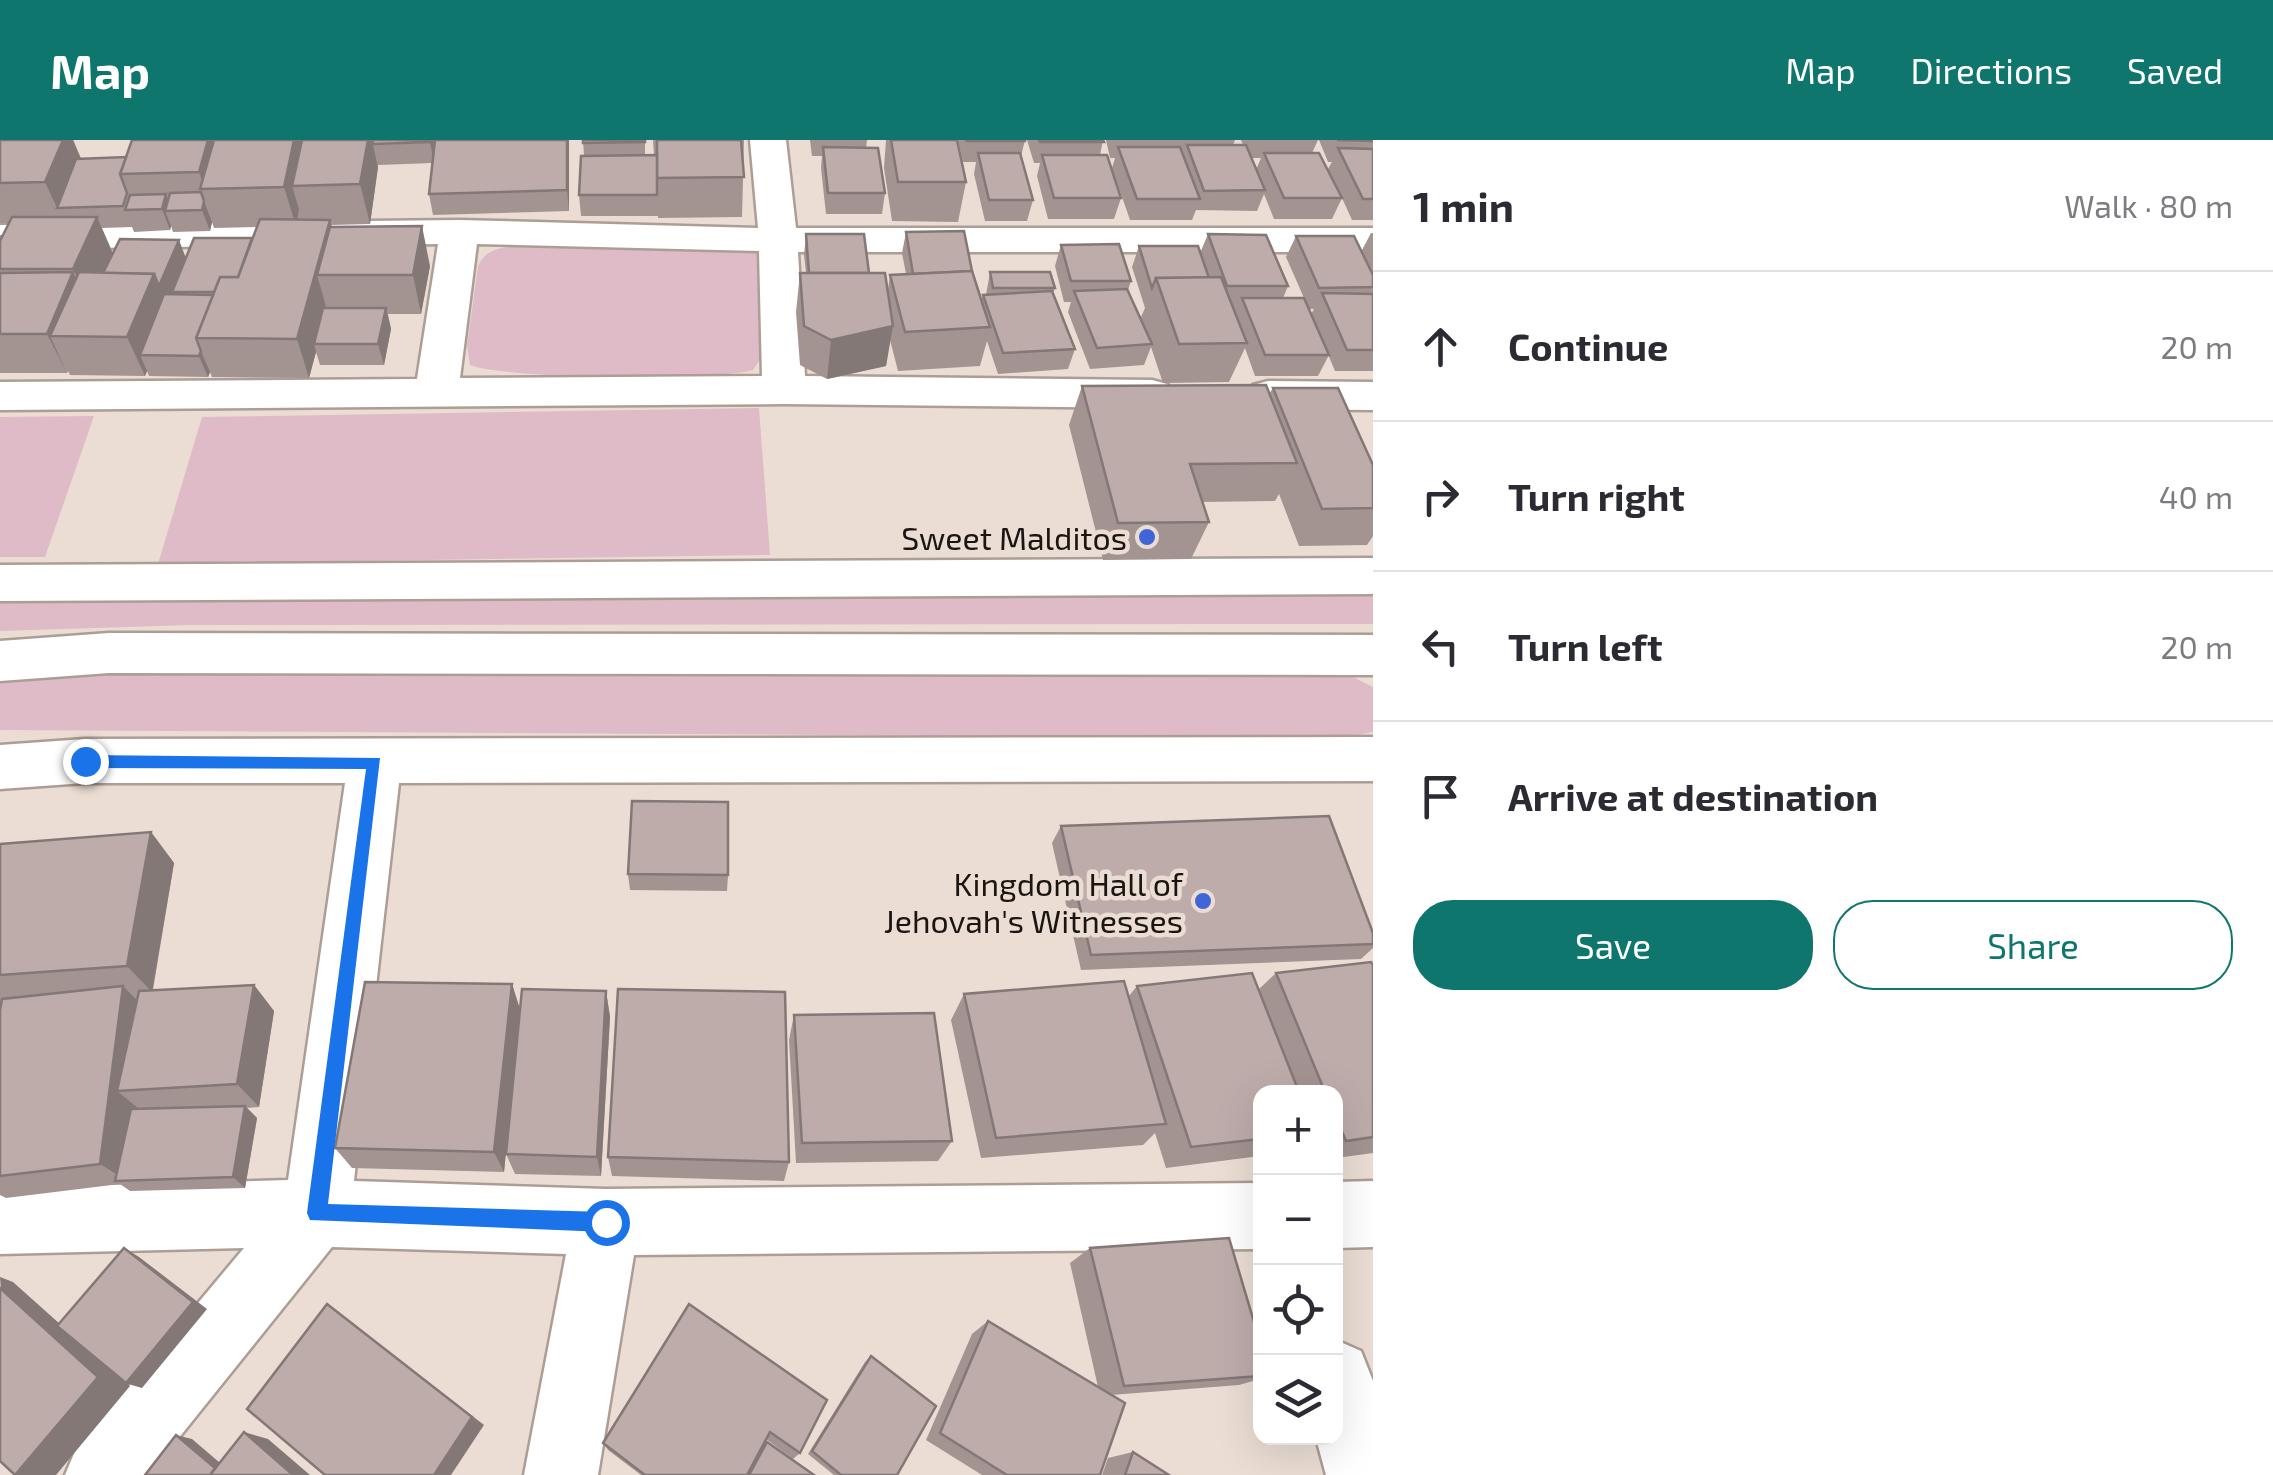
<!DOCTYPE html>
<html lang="en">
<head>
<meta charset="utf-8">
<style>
	:root { --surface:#fff; --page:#f7f7f7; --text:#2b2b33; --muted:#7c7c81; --line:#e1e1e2; --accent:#0f766e }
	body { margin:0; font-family:"Exo 2",sans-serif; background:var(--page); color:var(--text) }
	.controls { position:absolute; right:30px; bottom:30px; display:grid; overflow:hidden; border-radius:20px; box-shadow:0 10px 40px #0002 }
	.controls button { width:90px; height:90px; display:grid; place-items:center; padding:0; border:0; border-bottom:2px solid var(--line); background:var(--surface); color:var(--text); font:50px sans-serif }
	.stop { position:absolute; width:30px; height:30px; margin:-22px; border:8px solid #1a73e8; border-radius:50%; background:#fff }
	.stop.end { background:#1a73e8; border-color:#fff; box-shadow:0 2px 10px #0008 }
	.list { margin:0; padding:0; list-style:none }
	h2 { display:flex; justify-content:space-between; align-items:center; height:130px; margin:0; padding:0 40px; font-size:42px }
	h2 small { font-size:32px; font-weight:400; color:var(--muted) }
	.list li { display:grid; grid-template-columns:65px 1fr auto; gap:30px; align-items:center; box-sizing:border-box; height:150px; padding:0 40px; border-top:2px solid var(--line) }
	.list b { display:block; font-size:38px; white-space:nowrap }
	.list em { font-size:32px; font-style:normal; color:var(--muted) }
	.actions { display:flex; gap:20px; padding:30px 40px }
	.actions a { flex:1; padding:22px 0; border:2px solid var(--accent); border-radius:40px; text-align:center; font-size:35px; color:var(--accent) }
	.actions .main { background:var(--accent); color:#fff }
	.icon { flex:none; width:55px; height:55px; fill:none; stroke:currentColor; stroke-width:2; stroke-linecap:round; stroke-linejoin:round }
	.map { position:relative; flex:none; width:1373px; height:1335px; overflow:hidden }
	header { display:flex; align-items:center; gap:60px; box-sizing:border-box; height:140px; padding:0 50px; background:var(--accent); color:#fff }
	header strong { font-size:48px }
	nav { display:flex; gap:55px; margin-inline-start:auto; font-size:35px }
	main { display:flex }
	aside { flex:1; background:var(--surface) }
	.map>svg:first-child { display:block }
</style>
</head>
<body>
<header>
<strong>Map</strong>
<nav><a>Map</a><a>Directions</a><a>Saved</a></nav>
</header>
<main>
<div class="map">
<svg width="1373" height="1335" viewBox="0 0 1373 1335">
	<rect width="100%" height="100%" fill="#ebddd3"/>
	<g fill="#debbc7">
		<path d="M517 105 744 106 759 112 767 124 765 212 753 230C718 241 503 239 470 225L467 206 478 126C486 109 499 108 517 105Z"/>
		<path d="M759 268 770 415 158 424 202 277Z"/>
		<path d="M94 276 45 417H0V277Z"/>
		<path d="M1373 446V484L191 485 0 491V457Z"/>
		<path d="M275 529 1343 532 1373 547V592L1339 598 0 590V539L55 533Z"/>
	</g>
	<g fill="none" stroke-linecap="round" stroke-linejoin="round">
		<defs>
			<g id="minor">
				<path d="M750 0H786L796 88H1373V112H798L805 236 1152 240 1167 244 1174 254 1167 264 1152 268 784 264 0 270V242L417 239 438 104 0 109V85L459 80 758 88ZM477 104 759 111 762 236 460 238Z"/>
				<path d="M1268 241 1373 242V270L1268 269 1253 265 1246 255 1253 245Z"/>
				<path d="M1373 418V454L0 461V425Z"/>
				<path d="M1373 597V641L399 643 354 1041 606 1049 1260 1043V1109L634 1115 598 1335H524L566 1114 332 1107 149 1335H65L76 1309 244 1108 0 1114V1048L288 1040 345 643H85L0 649V605L85 599Z"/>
				<path d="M1373 1041V1107L1336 1108V1042Z"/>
				<path d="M1336 1200 1361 1211 1373 1241V1335H1326L1316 1298H1336Z"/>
			</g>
			<path id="tertiary" d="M109 493 1373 495V535L109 533 0 541V501Z"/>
		</defs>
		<use href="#minor" stroke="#ac9e95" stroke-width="5"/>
		<use href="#tertiary" stroke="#ac9e95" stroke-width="5"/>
		<use href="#minor" fill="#fff" fill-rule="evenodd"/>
		<use href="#tertiary" fill="#fff" fill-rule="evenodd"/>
	</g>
	<g fill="#a39492" fill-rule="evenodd">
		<path d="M0 0H73L81 19 126 17 301 3 302 0H569V71L433 75 429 54 432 23 378 25 370 84 331 85 332 87 430 126 421 174H388L391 189 384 225H320L316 212 309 238 212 237 210 232 208 237 149 236 147 231 145 236 70 235 68 231 67 233H0V95H3L9 83H0ZM212 82 214 88 257 87 252 98 186 118 113 113 102 88 132 87 134 92 170 90 171 86 173 92 210 91Z"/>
		<path d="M583 0H645V15H654L653 0H744L742 77 658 78V59V76H581L579 55 584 16Z"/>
		<path d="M810 0H867L866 8 885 53 882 74H826L821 28 822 16H812Z"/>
		<path d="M886 0H957L966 42 958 82 892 81 884 28Z"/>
		<path d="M958 0H1025L1021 16 1033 60 1027 81H985L974 34 976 22H963Z"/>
		<path d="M1027 0H1103L1100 15 1121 58 1114 79H1048L1037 36 1040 23H1034Z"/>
		<path d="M1106 0H1235L1233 5H1243L1241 0H1318L1312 13 1328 29 1332 22H1328L1319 0H1373V80H1352L1342 58 1332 79H1274L1264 54 1257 71 1196 70 1192 80H1130L1112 28 1115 18H1110ZM1251 18H1261L1256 30Z"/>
		<path d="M906 92 973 136 981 161 983 155H986L990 132 1055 148 1053 153 1075 209 1068 229 998 234 987 201 980 226 898 231 890 200 886 226 827 239 800 225 796 172 800 133H806L804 115 806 94 869 133 888 150 890 135 906 134 902 113Z"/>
		<path d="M1371 93H1373V231H1335L1311 174 1314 169H1309L1329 215 1318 236H1255L1245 208 1229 242 1163 243 1151 207 1144 225 1090 229 1068 172 1071 162H1064L1055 126 1061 105 1131 141 1128 150 1145 189 1141 177 1145 168 1132 127 1139 106 1200 113 1208 94 1288 146 1283 158H1304L1286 117 1296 96 1361 112Z"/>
		<path d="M1082 246 1269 254 1273 248 1373 325V396L1367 405 1299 406 1279 354 1275 361 1202 362 1209 382 1191 419 1103 420 1069 285Z"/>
		<path d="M1061 686 1373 804V808L1361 819 1081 830 1052 703Z"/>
		<path d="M151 692 174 723 153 850 254 845 274 871 259 967 247 968 257 978 245 1048 130 1051 120 1044 6 1058 0 1055V704Z"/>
		<path d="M628 734 728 735 727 751 630 750Z"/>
		<path d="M1373 825V1013L1336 1018V952H1260V1016L1166 1028 1155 993 1143 1005 981 1018 951 880 964 854 1129 856 1137 846 1258 850 1276 833Z"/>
		<path d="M512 844 520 869 606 851 610 877 601 1036 515 1034 506 1014 510 971 504 1032 352 1028 335 1008Z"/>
		<path d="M794 875 952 1001 938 1021 796 1023 789 900Z"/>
		<path d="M608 1017 789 1022 784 1041 612 1036Z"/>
		<path d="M1090 1108 1260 1202V1239L1239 1245 1111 1255 1100 1335H982L926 1300 972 1194 988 1181 1098 1247 1070 1123Z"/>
		<path d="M689 1164 800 1313 793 1319 766 1299 747 1335H641L608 1310 603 1303Z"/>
		<path d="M871 1216 897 1335H834L808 1314 865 1222Z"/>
		<path d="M1133 1312 1169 1335H1102L1108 1318Z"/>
	</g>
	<g fill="#847877">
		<path d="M63 0H73L85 28 57 68 45 42Z"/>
		<path d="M208 0H219L205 49 199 32Z"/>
		<path d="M294 0H301L308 26 292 46 299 69 296 86 284 47Z"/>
		<path d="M368 0H372L378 28 370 84 360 44Z"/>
		<path d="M430 0H436L434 23 430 2Z"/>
		<path d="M567 0H569V71L567 50Z"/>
		<path d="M166 54 172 71H165L171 86 170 90 162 69Z"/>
		<path d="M204 61 212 82 210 91 202 70Z"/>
		<path d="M97 77 114 117 92 168 73 129Z"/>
		<path d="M330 80 340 120 317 135 327 170 314 204 316 212 309 238 297 199Z"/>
		<path d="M422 86 430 126 421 174 413 135Z"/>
		<path d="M179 100 187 121 167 167 140 215 147 231 145 236 127 197 154 134Z"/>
		<path d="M73 132 92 172 50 196 67 233 47 194Z"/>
		<path d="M386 168 391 189 384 225 378 204Z"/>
		<path d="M893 186 886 226 827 239 831 200Z"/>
		<path d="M201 211 210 232 208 237 199 216Z"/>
		<path d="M151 692 174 723 152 852 127 826Z"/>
		<path d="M512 844 520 870 504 1032 494 1012Z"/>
		<path d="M254 845 274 871 259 967 237 944Z"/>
		<path d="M123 846 149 872 117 951 138 968 130 1040H126L100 1024Z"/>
		<path d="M606 851 610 877 601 1036 597 1017Z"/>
		<path d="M245 966 257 978 245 1048 233 1037Z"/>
		<path d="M124 1108 139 1117 207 1169 142 1248 128 1244 130 1246 56 1335H15L0 1137 13 1142 126 1243Z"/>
		<path d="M327 1164 484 1285 451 1335H434Z"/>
		<path d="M244 1292 268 1299 310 1335H293Z"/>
		<path d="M176 1295 192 1299 233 1334 216 1335Z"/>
	</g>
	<g fill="#bdacaa" stroke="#847877" stroke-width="2.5">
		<path d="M0 0H63L45 42 0 43Z"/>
		<path d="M132 0H208L199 32 120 34Z"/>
		<path d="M214 0H294L284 47 200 49Z"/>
		<path d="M302 0H368L360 44 292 46Z"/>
		<path d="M372 0H430V2L373 4Z"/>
		<path d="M435 0H567V50L429 54Z"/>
		<path d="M583 0H645V2L583 3Z"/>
		<path d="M657 0H741L744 37 657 38Z"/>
		<path d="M891 0H957L966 42H898Z"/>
		<path d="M966 0H1025V1H967Z"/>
		<path d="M1039 0H1103L1104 2H1040Z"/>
		<path d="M1373 0V1L1337 0Z"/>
		<path d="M1187 5H1246L1265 50 1204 51Z"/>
		<path d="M823 7 878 8 885 53H828Z"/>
		<path d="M1118 7H1180L1200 59H1137Z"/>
		<path d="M1338 8 1373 9V59H1363Z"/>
		<path d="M978 13H1020L1033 60H989Z"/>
		<path d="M1264 13H1319L1342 58H1284Z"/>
		<path d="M657 15V55H579L581 16Z"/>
		<path d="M1042 15H1107L1121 58H1054Z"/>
		<path d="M126 17 120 34 127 53 123 66 57 68 76 19Z"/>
		<path d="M201 52 204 61 202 70 165 71 170 53Z"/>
		<path d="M166 54 162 69 125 70 130 55Z"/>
		<path d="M12 77H97L73 129H0V101Z"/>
		<path d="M260 79 330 80 297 199 196 198 220 137H238Z"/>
		<path d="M422 86 413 135H317L330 87Z"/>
		<path d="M964 91 973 136 972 131 913 134 906 92Z"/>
		<path d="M806 94H864L869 133H809Z"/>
		<path d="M1208 94 1266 95 1288 146H1227Z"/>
		<path d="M1296 96H1354L1373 135V147L1319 148Z"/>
		<path d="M194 98H252L238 137H220L214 152H172Z"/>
		<path d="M120 99 179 100 159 146 154 134 103 133Z"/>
		<path d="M1119 104 1131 141H1071L1061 105Z"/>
		<path d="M1139 106H1198L1209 138H1156L1152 148Z"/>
		<path d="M972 131 990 187 905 192 890 135Z"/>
		<path d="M73 132 47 194H0V133Z"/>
		<path d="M79 132 154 134 127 197 50 196Z"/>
		<path d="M990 132H1050L1055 148H993Z"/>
		<path d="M800 133H885L893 186 831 200 804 186Z"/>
		<path d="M1221 137 1247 203 1179 204 1156 138Z"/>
		<path d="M1127 149 1152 204 1097 208 1074 151Z"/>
		<path d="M1052 151 1075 209 1003 213 983 155Z"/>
		<path d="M1322 153 1373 154V210H1347Z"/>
		<path d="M164 154 213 155 196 198 201 211 199 216 140 215Z"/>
		<path d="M1242 158H1304L1329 215H1265Z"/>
		<path d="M323 168H386L378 204H314Z"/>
		<path d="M1266 245 1297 323 1190 324 1209 382 1118 383 1082 246Z"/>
		<path d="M1273 248H1338L1373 325V368L1322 369Z"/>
		<path d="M632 661 728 662V735L628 734Z"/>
		<path d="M1329 676 1373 793V804L1091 815 1061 686Z"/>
		<path d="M151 692 127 826 0 835V704Z"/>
		<path d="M1371 822 1373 825V997L1346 1001 1336 977V952H1325L1276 833Z"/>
		<path d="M1252 833 1299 952H1260V999L1191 1007 1137 846Z"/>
		<path d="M1124 841 1166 984 996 998 964 854Z"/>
		<path d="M365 842 512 844 494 1012 335 1008Z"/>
		<path d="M254 845 237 944 117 951 139 851Z"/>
		<path d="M123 846 100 1024 0 1036V870L2 859Z"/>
		<path d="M522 849 606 851 597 1017 506 1014Z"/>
		<path d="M618 849 785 852 789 1022 608 1017Z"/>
		<path d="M934 873 952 1001 802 1003 794 875Z"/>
		<path d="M245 966 233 1037 115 1041 131 969Z"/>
		<path d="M1229 1098 1260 1202V1236L1124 1246 1090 1108Z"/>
		<path d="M124 1108 193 1162 126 1243 57 1186Z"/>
		<path d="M0 1148 98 1237 15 1335 0 1321Z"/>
		<path d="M327 1164 472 1277 434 1335H325L247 1269Z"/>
		<path d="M689 1164 827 1260 800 1313 770 1292 747 1335H645L603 1303Z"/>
		<path d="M988 1181 1125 1263 1100 1335H1007L940 1293Z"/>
		<path d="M871 1216 936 1266 897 1335H841L812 1311Z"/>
		<path d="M244 1292 293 1335H210Z"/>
		<path d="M176 1295 215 1328 210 1335H145Z"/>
		<path d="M767 1302 814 1335H749Z"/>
		<path d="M1133 1312 1169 1335H1125Z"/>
	</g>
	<path fill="#1a73e8" d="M85 615 380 618 328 1064 606 1072 616 1082 613 1089 606 1092 310 1080 307 1073 366 629 85 628 77 621Z"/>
	<g fill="#4065d7" stroke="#ebddd3" stroke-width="4">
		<circle cx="1147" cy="397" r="10"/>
		<circle cx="1203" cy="761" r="10"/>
	</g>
	<g text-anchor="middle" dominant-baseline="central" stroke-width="9" stroke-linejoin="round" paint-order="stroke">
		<g font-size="32" fill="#1a1512" stroke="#ebddd3" text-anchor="end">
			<text x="1127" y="397">Sweet Malditos</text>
			<text x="1183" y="743">Kingdom Hall of<tspan x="1183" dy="37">Jehovah's Witnesses</tspan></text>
		</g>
	</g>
</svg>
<div class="controls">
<button>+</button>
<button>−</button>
<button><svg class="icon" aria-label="locate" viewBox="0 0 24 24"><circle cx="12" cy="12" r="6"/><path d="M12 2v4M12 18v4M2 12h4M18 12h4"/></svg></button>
<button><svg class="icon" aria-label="layers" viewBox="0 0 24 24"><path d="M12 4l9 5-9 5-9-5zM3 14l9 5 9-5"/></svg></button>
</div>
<div class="stop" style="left:606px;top:1082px"></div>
<div class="stop end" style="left:85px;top:621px"></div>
</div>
<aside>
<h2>1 min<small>Walk · 80 m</small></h2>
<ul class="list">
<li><svg class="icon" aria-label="ahead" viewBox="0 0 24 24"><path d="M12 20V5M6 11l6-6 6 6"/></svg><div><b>Continue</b></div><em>20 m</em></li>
<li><svg class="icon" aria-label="right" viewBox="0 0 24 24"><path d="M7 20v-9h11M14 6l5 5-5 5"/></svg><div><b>Turn right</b></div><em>40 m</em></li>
<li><svg class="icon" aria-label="left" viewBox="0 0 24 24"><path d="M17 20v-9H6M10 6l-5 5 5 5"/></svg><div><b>Turn left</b></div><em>20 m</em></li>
<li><svg class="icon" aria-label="arrive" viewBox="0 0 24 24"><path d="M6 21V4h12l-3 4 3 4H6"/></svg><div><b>Arrive at destination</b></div></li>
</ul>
<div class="actions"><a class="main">Save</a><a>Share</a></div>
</aside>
</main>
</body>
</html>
